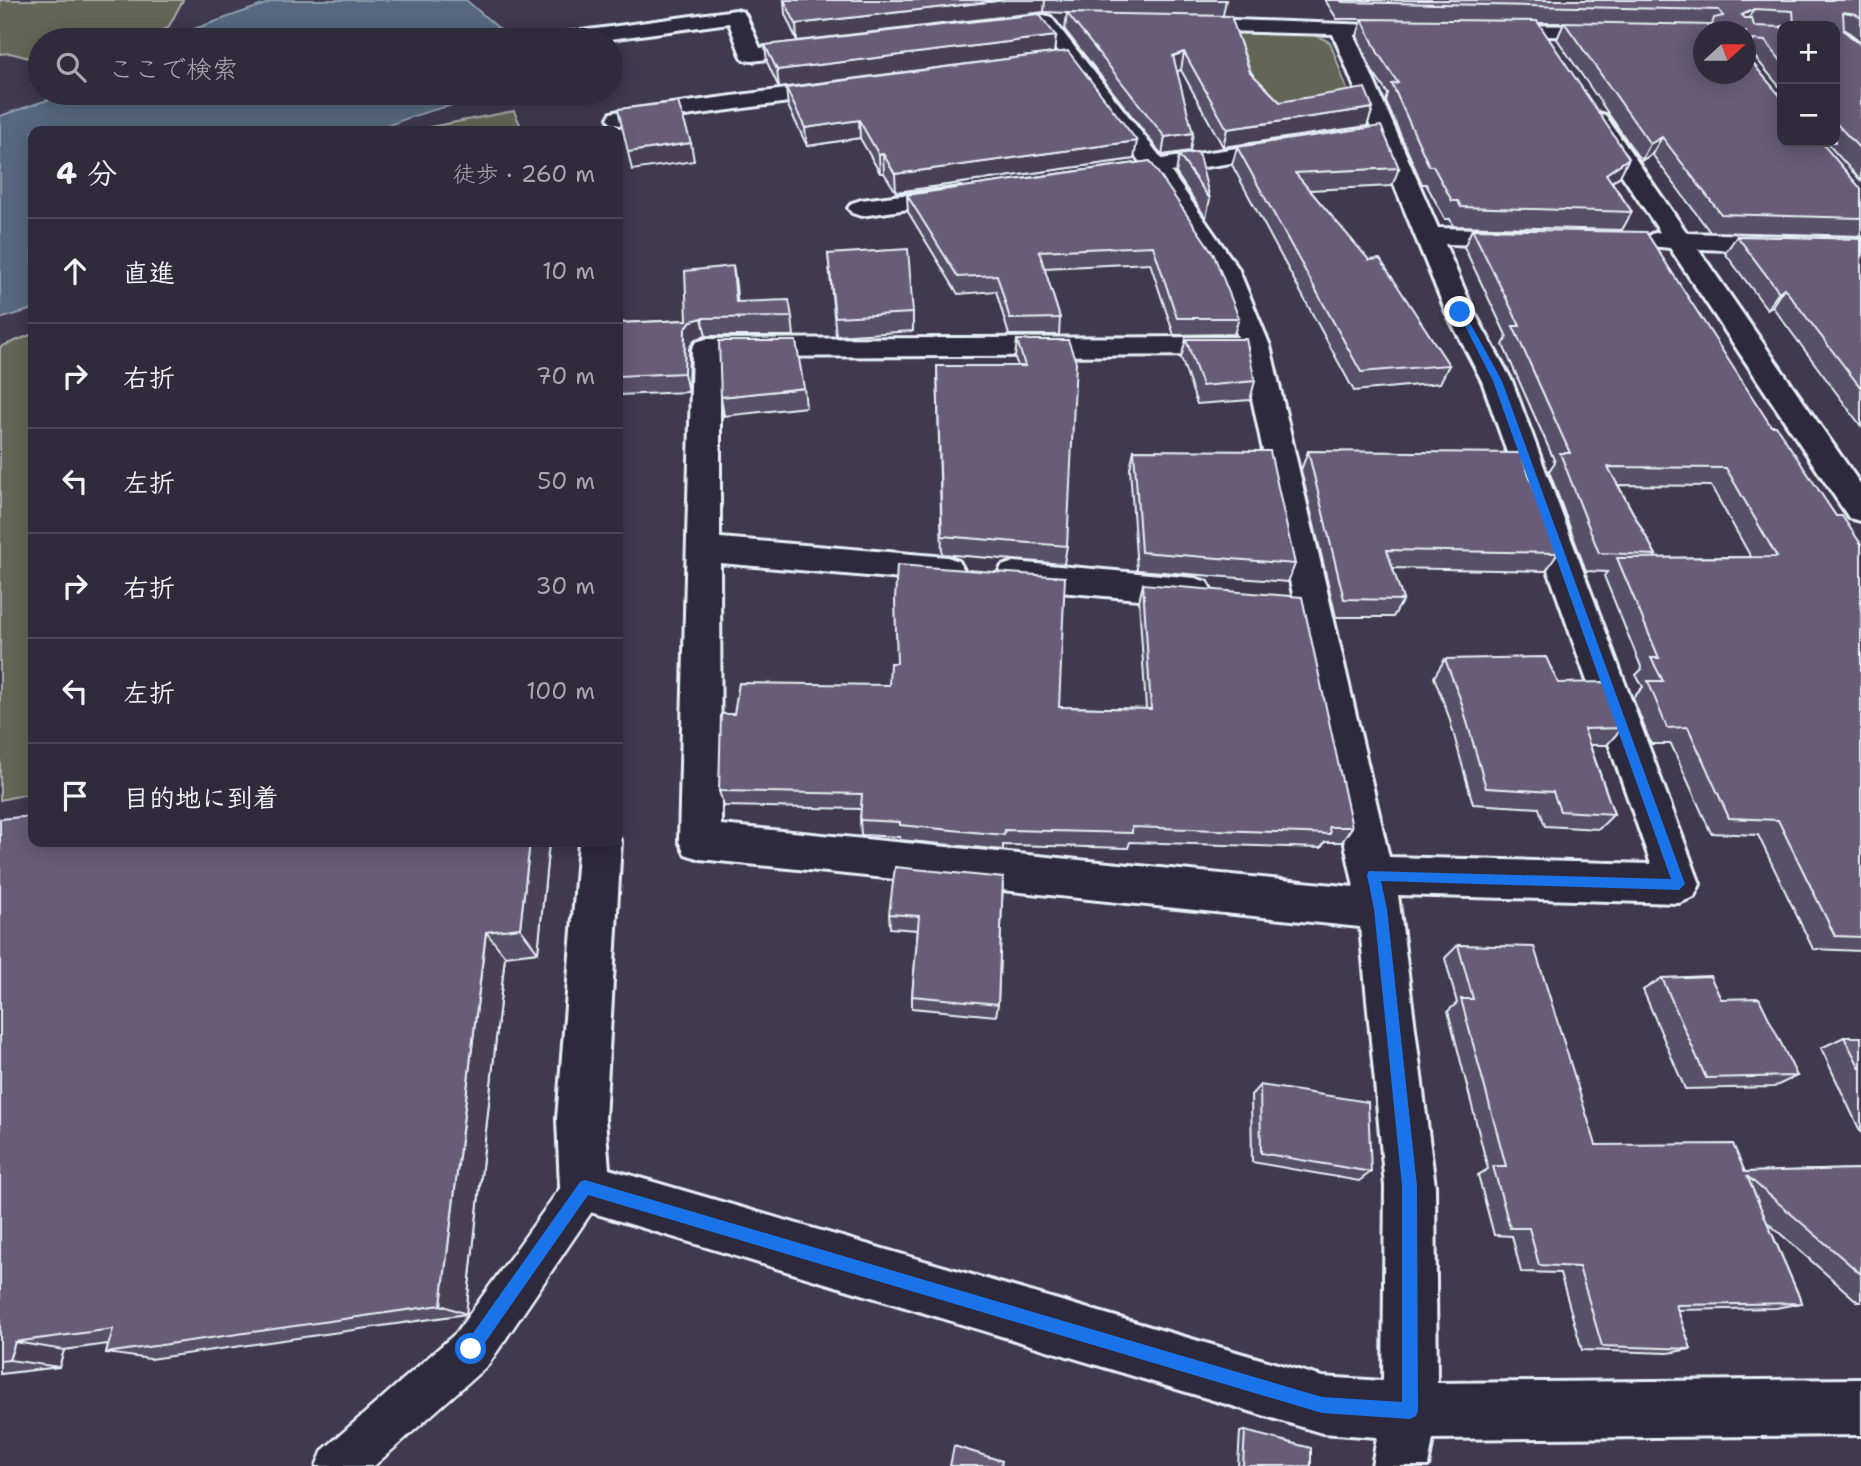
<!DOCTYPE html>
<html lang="ja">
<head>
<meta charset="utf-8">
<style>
	:root { --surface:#302b3b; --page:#3c3746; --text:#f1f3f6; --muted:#a8a7af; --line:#4b4755 }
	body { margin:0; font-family:"Shantell Sans","Klee One",sans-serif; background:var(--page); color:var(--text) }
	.controls { position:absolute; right:21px; top:21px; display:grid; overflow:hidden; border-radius:14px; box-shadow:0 4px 18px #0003 }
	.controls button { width:63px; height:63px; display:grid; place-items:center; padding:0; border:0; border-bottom:2px solid var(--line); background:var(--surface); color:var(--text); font:35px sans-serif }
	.compass { position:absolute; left:1693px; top:21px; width:63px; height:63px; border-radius:50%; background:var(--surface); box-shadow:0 4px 18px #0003; rotate:69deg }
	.stop { position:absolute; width:21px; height:21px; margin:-16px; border:5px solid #1a73e8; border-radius:50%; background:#fff }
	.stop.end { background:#1a73e8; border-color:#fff; box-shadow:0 2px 7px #0008 }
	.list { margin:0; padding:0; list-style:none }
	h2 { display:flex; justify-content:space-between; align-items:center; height:91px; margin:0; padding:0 28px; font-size:30px }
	h2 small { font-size:23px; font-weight:400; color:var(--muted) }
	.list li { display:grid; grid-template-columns:46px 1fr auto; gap:21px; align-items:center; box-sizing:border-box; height:105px; padding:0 28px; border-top:2px solid var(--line) }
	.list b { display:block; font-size:26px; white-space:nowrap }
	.list em { font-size:23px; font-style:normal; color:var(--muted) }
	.icon { flex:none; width:38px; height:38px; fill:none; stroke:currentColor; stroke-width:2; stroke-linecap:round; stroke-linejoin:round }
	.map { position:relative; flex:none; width:1861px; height:1466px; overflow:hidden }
	.search { position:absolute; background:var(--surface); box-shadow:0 4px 18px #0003; left:28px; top:28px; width:595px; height:77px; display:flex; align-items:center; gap:18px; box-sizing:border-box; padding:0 24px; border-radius:38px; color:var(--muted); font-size:26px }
	.panel { position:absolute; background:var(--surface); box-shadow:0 4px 18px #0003; left:28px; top:126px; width:595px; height:721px; border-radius:14px }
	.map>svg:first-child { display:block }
</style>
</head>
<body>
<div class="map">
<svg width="1861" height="1466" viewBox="0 0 1861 1466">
	<rect width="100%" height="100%" fill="#40394f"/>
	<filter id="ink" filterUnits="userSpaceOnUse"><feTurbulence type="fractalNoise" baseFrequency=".0143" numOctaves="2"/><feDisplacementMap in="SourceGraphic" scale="14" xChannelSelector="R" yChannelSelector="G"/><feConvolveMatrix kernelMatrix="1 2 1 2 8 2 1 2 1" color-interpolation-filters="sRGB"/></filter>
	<g filter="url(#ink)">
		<g fill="#646657" stroke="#a6aca8" stroke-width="2">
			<path d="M0 0H183L168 28 143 40H40V61L10 53 0 54Z"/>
			<path d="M1236 32 1310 33 1330 42 1353 106 1281 111 1259 91Z"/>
			<path d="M514 111 523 131H418L430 127Z"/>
			<path d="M33 334V793L0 800V347Z"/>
		</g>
		<g fill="#54687f" stroke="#8f9faf" stroke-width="2">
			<path d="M277 0H466L512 40H173L194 29Z"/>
			<path d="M68 93H527C474 98 424 109 375 131H33V309L0 319V116Z"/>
		</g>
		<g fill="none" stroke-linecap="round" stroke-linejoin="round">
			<defs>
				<path id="service" d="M585 1167 599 1173 605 1187 599 1201 488 1365 374 1466H316L323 1450 456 1333 571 1173Z"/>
				<g id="minor">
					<path d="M736 10 743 12 746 16 760 48 818 41 825 43 829 47 825 51 818 53 752 61 744 60 741 55 729 23 603 40H548L552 36 559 34Z"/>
					<path d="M1044 15 1051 17 1162 159 1285 141 1293 143 1297 148 1293 153 1285 155 1171 172 1238 268 1270 346 1389 857 1651 864 1482 381 1446 312 1333 34 1181 30 1174 28 1171 24 1174 20 1181 18 1372 25 1375 29 1372 33 1354 35 1438 228 1520 230 1529 232 1533 238 1529 244 1520 246 1445 244 1474 312 1512 381 1700 884 1694 897 1679 903 1398 895 1435 1186 1437 1383 1861 1379V1435L1433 1439 1428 1466H1372L1377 1437 1322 1433 567 1205 560 1187 557 1119 579 842H618V836L621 842 605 1119 609 1169 1322 1377 1383 1381 1385 1186 1360 927 700 859 685 854 679 841 692 348 696 342 706 339 1238 337 1212 268 1149 175 1138 173 1135 168 1140 162 1034 21 1037 17ZM1243 355 1354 887 721 825 720 563 947 583 959 579 964 570 959 561 947 557 720 538V357Z"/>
					<path d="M1492 25 1703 27 1712 32H1703V39L1485 35 1482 31 1485 27Z"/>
					<path d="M1835 30 1861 31V43L1835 42Z"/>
					<path d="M839 82 847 84 850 89 847 94 619 125 611 123 608 118 611 113 619 111Z"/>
					<path d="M1597 113 1605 115 1687 233 1861 238V254L1698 249 1861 485V521L1849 518 1670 248 1651 246 1647 240 1651 234 1660 232 1585 120 1589 115Z"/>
					<path d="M960 188 969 190 972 195 969 200 861 216 852 213 848 208 852 203 861 200Z"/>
					<path d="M1014 562 1195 578 1207 582 1212 591 1207 600 1195 604 1014 588 1002 584 997 575 1002 566Z"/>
				</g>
			</defs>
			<use href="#service" stroke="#e8f1f8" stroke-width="5"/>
			<use href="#minor" stroke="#e8f1f8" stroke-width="6"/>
			<use href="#service" fill="#2f2a3d" fill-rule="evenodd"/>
			<use href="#minor" fill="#2f2a3d" fill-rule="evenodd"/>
		</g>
		<g fill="#594f68" stroke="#e8f1f8" stroke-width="2" fill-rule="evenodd">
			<path d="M784 0H1226L1223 15 1250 72 1280 102 1373 108 1367 126 1223 147 1181 70 1177 71 1190 151 1162 155 1065 30 1067 13 1044 12 797 41 785 14Z"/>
			<path d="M1325 0H1861V42L1846 30H1844L1861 45V181L1826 142H1835V26H1782V90L1755 57H1751L1749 60 1861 189V236L1710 232 1652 154 1641 161 1557 39 1564 23H1538L1620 176 1612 182 1632 212 1622 230 1453 226 1450 219H1445L1426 184H1422L1386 102 1388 94 1372 71 1357 36 1362 19H1337Z"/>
			<path d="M1056 36 1054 53 779 88 767 62 765 45Z"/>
			<path d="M786 88 1134 159 896 192 884 173H880L860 138 807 146 788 106Z"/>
			<path d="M1237 147 1399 168 1392 186 1310 190 1449 365 1440 383 1354 391 1232 165Z"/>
			<path d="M1179 155 1210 199 1206 218 1176 173Z"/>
			<path d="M1150 161 1239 318 1234 334 1174 335 1150 263 1044 268 1060 318 1059 335H1009L996 291 958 294 908 212 907 195Z"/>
			<path d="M1472 229 1771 426 1836 516 1861 544V951L1813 949 1758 835 1711 833 1671 744H1651L1633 698 1643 687 1636 675 1642 669 1604 576 1607 572 1586 571 1549 471 1555 462 1503 345 1507 337 1464 247ZM1618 485 1711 486 1751 557 1654 558 1656 555Z"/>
			<path d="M1737 236 1861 239V426L1772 306 1767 309 1725 253Z"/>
			<path d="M828 254 913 313V331L836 336Z"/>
			<path d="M733 266 737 302 792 317 794 336H706L695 339 689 348 688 392 618 395V323L687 320Z"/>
			<path d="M1186 339 1255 381 1250 400 1197 404 1181 358Z"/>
			<path d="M1017 340H1068L1067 546 1064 564 942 554 937 366H1018L1015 358Z"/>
			<path d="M804 388 806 407 724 416 721 397Z"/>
			<path d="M1134 450 1295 564 1288 582 1137 570 1130 468Z"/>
			<path d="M1308 451 1558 553 1546 571 1392 568 1403 600 1393 617H1336L1301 470Z"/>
			<path d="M1143 584 1352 827 1342 842H1325L1321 848 1130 842 1128 848 1003 845V850L900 840V837L861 835 860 820 861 809 724 806 719 791 734 714 1059 707 1146 709 1139 601Z"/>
			<path d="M1445 659 1558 683 1622 728 1607 745H1590L1614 814 1599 829 1545 826 1539 808 1473 804 1449 717 1434 677Z"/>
			<path d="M0 819 33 842H549L538 952 505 956 466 1314 150 1359 106 1353 108 1344 64 1350 59 1367 0 1374Z"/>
			<path d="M1003 878 998 1004 996 1016 912 1008V996L918 930 890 928 889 914Z"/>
			<path d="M1458 945 1596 1145 1745 1172 1861 1169V1302H1858L1767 1222 1802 1303 1776 1308 1678 1310 1691 1349 1668 1353 1582 1350 1560 1273 1521 1272 1512 1236 1494 1235 1478 1175 1488 1169 1448 1011 1457 1003 1445 958Z"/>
			<path d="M1662 978 1721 999 1797 1076 1774 1087 1685 1089 1643 990Z"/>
			<path d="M1844 1037H1861V1133L1821 1048Z"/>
			<path d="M1260 1085 1371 1172 1359 1181 1252 1162 1251 1095Z"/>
			<path d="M1245 1431 1311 1466H1238L1240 1432Z"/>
		</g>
		<g fill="#494055" stroke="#e8f1f8" stroke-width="2">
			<path d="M1005 0H1045L1044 12 797 41 796 24Z"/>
			<path d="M1754 9 1745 25 1742 15Z"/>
			<path d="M1056 36 1054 53 779 88 777 70Z"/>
			<path d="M1184 52 1181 70 1170 74 1173 56Z"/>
			<path d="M1373 108 1367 126 1223 147 1227 129Z"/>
			<path d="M859 120 860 138 807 146 805 128Z"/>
			<path d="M1193 133 1190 151 1162 155 1165 137Z"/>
			<path d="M1662 137 1652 154 1641 161 1650 144Z"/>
			<path d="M1137 141 1134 159 896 192 895 174Z"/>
			<path d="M691 143 694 161 632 170 628 152Z"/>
			<path d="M883 154 884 173H880L879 155Z"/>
			<path d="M1629 158 1620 176 1597 192 1606 174Z"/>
			<path d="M733 266 736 285 739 320 736 302Z"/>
			<path d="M1784 288 1772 306 1767 309 1779 292Z"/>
			<path d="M702 318 706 336 695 339 689 348 688 392 684 373 685 329 691 321Z"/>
			<path d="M530 842H549L538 952 520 928Z"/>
			<path d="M486 932 505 956 466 1314 441 1305Z"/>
			<path d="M15 1342 64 1350 59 1367 9 1360Z"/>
		</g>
		<g fill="#685c79" stroke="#e8f1f8" stroke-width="2" fill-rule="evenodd">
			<path d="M784 0H1005L796 24Z"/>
			<path d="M1340 0H1861V18L1856 14 1843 12 1844 31 1861 45V150L1836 123H1835V26H1793L1794 25 1793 11 1754 9 1742 15 1745 18H1752L1754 26 1782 27V62L1765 41 1753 40 1752 55 1749 59 1782 98V142H1821L1861 189V218L1721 214 1662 137 1650 144 1564 22 1712 25 1714 18 1723 16 1719 10 1342 2ZM1704 32H1746V74H1704Z"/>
			<path d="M1067 13 1231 16 1250 72 1280 102 1365 88 1373 108 1227 129 1184 52 1173 56 1193 133 1165 137Z"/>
			<path d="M1039 14 1056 36 777 70 765 45Z"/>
			<path d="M1362 19 1537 21 1629 158 1606 174 1632 212 1461 207 1458 201H1452L1433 166H1429L1392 84 1398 83 1378 53Z"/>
			<path d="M1068 51 1137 141 895 174 883 154 879 155 859 120 805 128 786 88Z"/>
			<path d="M678 102 691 143 628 152 618 109Z"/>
			<path d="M1381 126 1399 168 1295 173 1369 260 1380 259 1449 365 1361 372 1237 147Z"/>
			<path d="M1198 152 1210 199 1179 155Z"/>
			<path d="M1150 161 1213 253 1239 318H1177L1153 246 1039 251 1060 318 1010 319 997 275 958 277 907 195Z"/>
			<path d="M1472 229 1646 232 1771 426H1776L1836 516H1842L1861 544V937L1835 936 1778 820 1729 818 1688 727 1667 728 1648 681H1663L1651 658H1659L1617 558 1777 557 1726 468 1608 467 1656 555 1599 553 1560 453H1570L1513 326H1520Z"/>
			<path d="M1737 236 1861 239V388L1784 288 1779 292Z"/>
			<path d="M908 249 913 313 835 317 828 254Z"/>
			<path d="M733 266 736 302 789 300 792 317 702 318 691 321 685 329 684 373 618 376V323L687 320 685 271Z"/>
			<path d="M1186 339H1246L1255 381 1202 386Z"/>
			<path d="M1017 340H1068L1076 362 1067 546 942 536 937 366H1025Z"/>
			<path d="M719 341H796L804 388 721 397Z"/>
			<path d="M1134 450 1270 451 1295 564 1141 552Z"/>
			<path d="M1308 451 1521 453 1558 553 1387 550 1403 600 1344 599Z"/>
			<path d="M897 565 1065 577 1059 707 1151 709 1143 584 1302 597 1352 827H1329L1330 834 1132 827V833L1005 830 1004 835 900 825V822L860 820 862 794 719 791 721 714H734L739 683 889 685 890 663H897L895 600Z"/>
			<path d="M1546 657 1558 683 1605 682 1622 728 1584 729 1614 814 1560 811 1553 792 1486 788 1461 701 1445 659Z"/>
			<path d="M33 816V842H530L520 928 486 932 441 1305 106 1353 113 1329 15 1342 9 1360 0 1361V819Z"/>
			<path d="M895 867 1003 878 998 1004 912 996 919 916 889 914Z"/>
			<path d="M1458 945 1534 947 1596 1145 1733 1144 1745 1172 1861 1169V1274L1747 1176 1802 1303 1676 1305 1691 1349 1602 1346 1579 1267 1539 1265 1529 1228H1510L1493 1166H1506L1461 999H1473Z"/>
			<path d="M1710 976 1721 999 1759 998 1797 1076 1706 1078 1662 978Z"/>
			<path d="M1844 1037H1861V1070Z"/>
			<path d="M1260 1085 1368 1102 1371 1172 1261 1153Z"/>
			<path d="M1245 1431 1311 1448V1466H1243Z"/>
			<path d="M954 1446 1002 1461 1001 1466H950Z"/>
		</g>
	</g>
	<path fill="#1a73e8" d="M1457 310 1464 312 1502 381 1685 884 1679 890 1381 881 1387 909 1417 1186 1418 1411 1416 1416 1410 1419 1322 1413 588 1195 477 1354 471 1357 466 1354 463 1349 466 1343 580 1182 585 1180 1322 1397 1402 1402V1186L1374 909 1367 875 1369 871 1671 879 1493 381Z"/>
</svg>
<div class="controls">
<button>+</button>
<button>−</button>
</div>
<svg class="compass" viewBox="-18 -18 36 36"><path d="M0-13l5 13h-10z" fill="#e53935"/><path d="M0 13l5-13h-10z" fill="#a8a7af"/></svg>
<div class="stop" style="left:471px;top:1349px"></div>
<div class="stop end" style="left:1460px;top:312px"></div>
<div class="search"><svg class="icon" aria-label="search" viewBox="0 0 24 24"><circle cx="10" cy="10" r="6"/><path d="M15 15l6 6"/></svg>ここで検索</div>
<section class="panel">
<h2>4 分<small>徒歩 · 260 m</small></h2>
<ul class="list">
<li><svg class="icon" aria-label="ahead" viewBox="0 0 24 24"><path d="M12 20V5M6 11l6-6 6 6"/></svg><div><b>直進</b></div><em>10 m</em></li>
<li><svg class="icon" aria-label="right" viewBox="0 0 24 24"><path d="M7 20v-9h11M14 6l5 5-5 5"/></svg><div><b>右折</b></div><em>70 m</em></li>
<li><svg class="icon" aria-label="left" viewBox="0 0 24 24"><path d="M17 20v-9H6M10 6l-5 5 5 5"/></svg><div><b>左折</b></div><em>50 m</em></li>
<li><svg class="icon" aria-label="right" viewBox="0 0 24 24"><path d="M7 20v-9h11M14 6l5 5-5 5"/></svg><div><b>右折</b></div><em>30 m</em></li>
<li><svg class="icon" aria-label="left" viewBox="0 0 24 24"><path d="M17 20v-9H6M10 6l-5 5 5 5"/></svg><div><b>左折</b></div><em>100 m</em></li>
<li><svg class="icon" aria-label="arrive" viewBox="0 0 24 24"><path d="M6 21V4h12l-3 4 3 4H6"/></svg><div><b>目的地に到着</b></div></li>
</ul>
</section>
</div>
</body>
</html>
